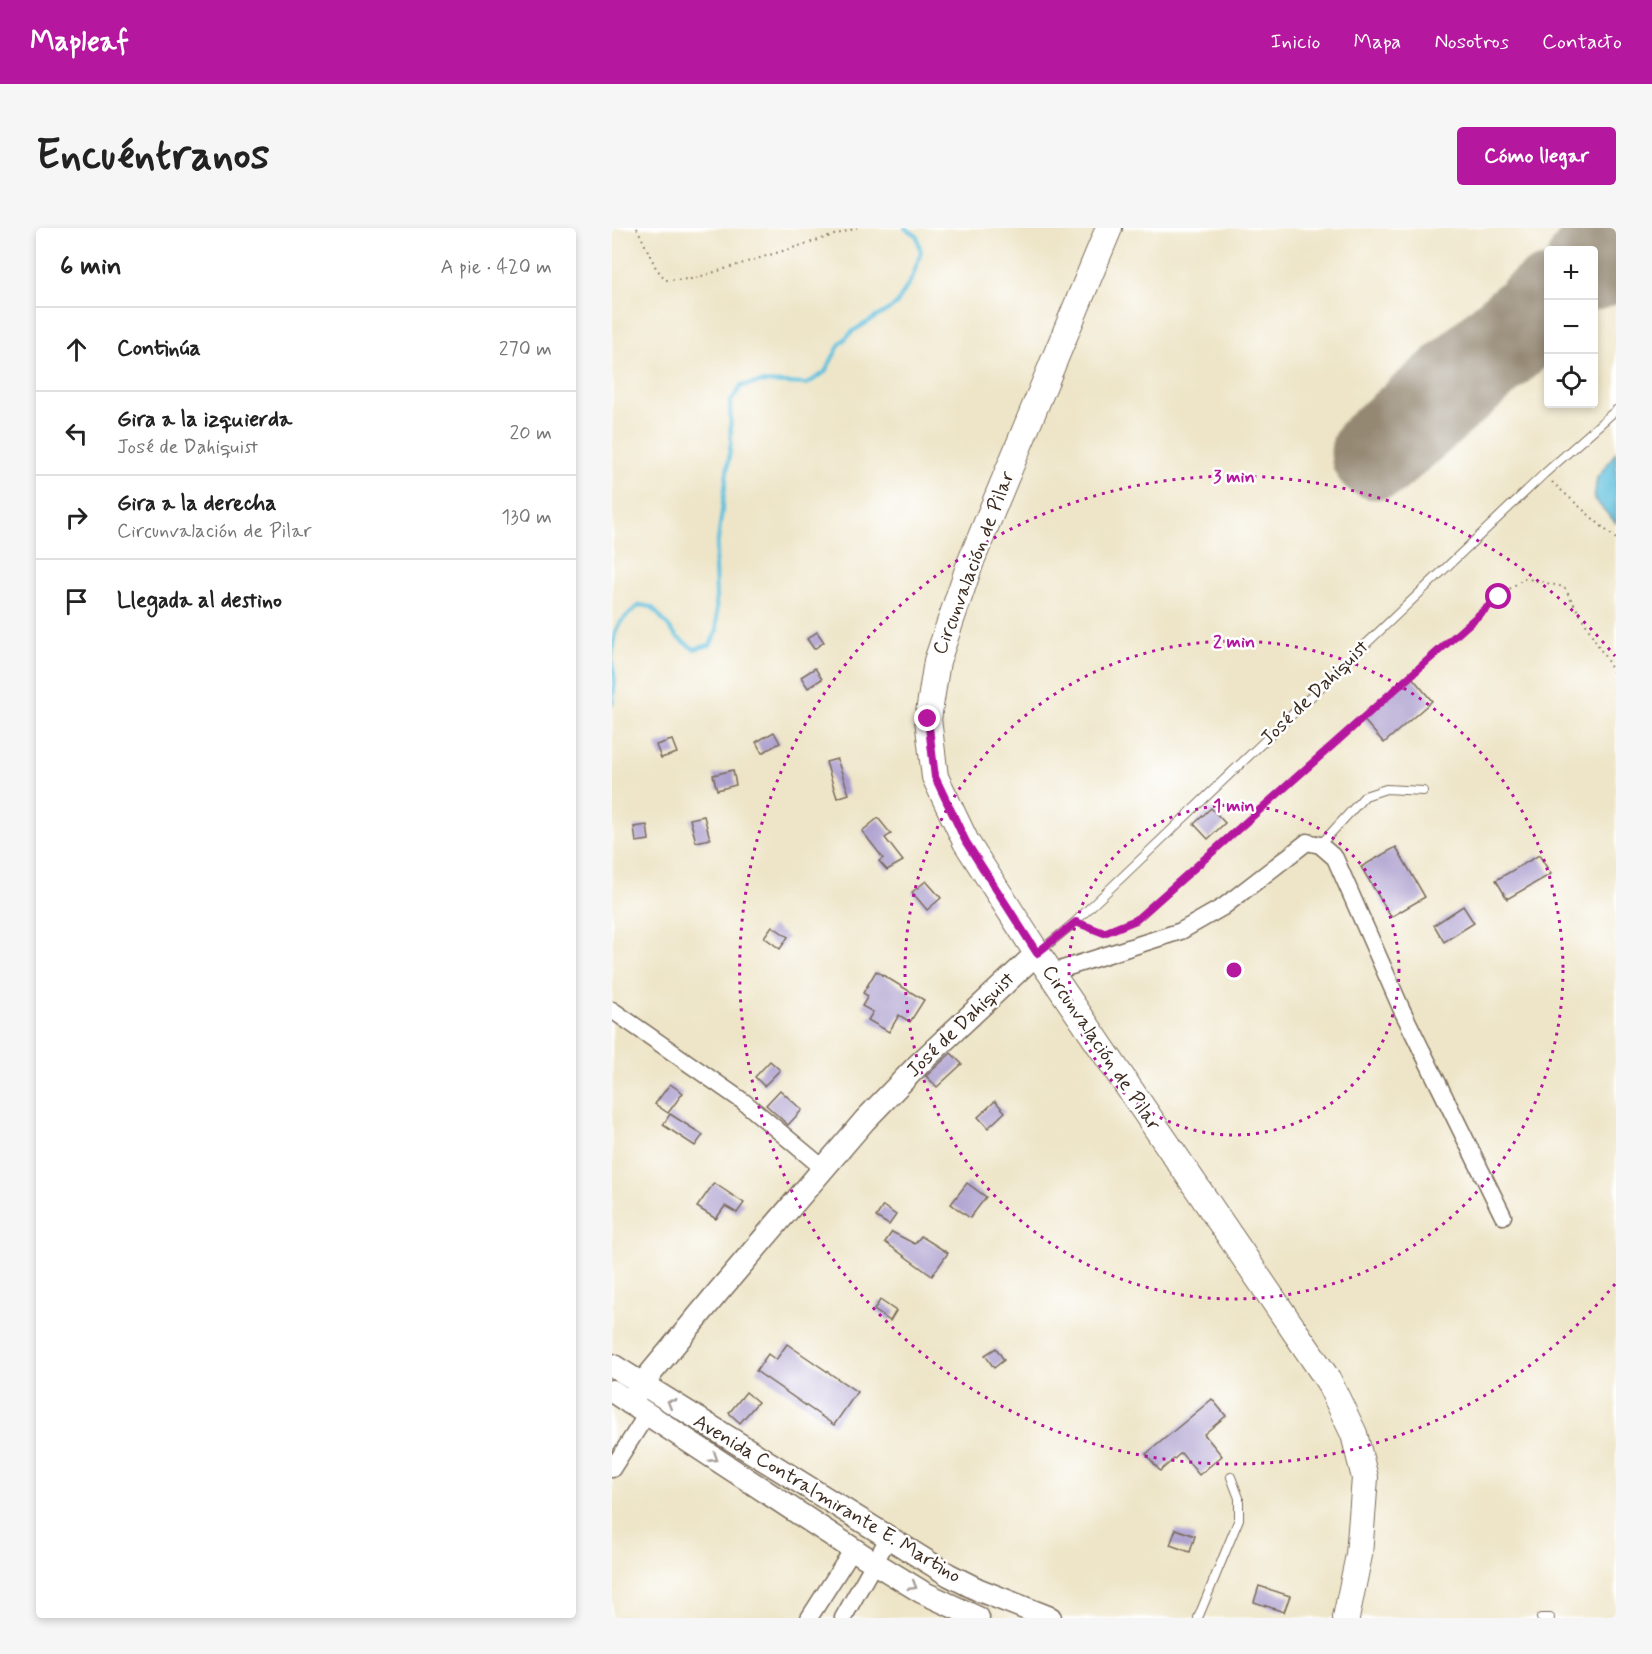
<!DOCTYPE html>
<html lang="es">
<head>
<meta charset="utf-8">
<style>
	:root { --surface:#fff; --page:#f6f6f6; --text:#222; --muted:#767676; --line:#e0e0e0; --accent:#b5179e }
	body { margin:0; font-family:Mynerve,sans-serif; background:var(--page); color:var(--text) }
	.controls { position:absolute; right:18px; top:18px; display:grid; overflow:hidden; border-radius:6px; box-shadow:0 3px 9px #0003 }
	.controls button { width:54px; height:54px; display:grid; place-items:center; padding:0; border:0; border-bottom:2px solid var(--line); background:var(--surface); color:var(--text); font:30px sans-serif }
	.stop { position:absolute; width:18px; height:18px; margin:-14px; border:4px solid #b5179e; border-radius:50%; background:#fff }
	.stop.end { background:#b5179e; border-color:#fff; box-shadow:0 2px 6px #0008 }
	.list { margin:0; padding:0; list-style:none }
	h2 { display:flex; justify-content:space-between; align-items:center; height:78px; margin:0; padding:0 24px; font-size:26px }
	h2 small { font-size:20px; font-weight:400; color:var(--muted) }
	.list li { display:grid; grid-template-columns:39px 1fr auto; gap:18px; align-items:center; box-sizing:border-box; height:84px; padding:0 24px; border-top:2px solid var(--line) }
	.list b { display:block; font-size:22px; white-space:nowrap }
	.list p { margin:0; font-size:20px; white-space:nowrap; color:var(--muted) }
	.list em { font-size:20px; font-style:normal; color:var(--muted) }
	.icon { flex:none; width:33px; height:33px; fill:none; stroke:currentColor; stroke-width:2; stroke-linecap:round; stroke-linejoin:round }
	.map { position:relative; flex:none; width:1004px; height:1390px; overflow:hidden; border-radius:6px }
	header { display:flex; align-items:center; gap:36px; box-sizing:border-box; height:84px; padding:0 30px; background:var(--accent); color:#fff }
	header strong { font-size:28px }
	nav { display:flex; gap:33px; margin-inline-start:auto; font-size:21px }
	.intro { display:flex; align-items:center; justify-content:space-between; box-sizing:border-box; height:144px; padding:0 36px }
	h1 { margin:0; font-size:42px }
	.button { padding:15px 27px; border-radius:6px; background:var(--accent); color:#fff; font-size:21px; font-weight:700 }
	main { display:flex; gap:36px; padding:0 36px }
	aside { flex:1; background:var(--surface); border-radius:6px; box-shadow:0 3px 9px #0003 }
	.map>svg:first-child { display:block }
</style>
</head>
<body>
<header>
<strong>Mapleaf</strong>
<nav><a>Inicio</a><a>Mapa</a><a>Nosotros</a><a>Contacto</a></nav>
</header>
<div class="intro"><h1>Encuéntranos</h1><a class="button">Cómo llegar</a></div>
<main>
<aside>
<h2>6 min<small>A pie · 420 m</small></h2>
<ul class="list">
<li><svg class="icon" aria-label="ahead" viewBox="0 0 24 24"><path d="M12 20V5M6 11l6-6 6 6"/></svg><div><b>Continúa</b></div><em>270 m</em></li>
<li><svg class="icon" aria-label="left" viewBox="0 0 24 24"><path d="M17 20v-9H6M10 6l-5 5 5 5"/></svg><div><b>Gira a la izquierda</b><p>José de Dahiquist</p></div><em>20 m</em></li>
<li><svg class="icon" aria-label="right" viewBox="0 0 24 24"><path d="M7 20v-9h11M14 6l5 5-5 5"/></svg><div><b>Gira a la derecha</b><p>Circunvalación de Pilar</p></div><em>130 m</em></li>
<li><svg class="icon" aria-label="arrive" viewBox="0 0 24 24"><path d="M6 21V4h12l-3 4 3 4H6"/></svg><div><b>Llegada al destino</b></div></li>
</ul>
</aside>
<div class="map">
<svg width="1004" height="1390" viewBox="0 0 1004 1390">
	<rect width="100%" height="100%" fill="#fff"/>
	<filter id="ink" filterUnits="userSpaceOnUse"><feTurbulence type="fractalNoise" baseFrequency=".0167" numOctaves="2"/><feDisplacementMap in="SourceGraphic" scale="12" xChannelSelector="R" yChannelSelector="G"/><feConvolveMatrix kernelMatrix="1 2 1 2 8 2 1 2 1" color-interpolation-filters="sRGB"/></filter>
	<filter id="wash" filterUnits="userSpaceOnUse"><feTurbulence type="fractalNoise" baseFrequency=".008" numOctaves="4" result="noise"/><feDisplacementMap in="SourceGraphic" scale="24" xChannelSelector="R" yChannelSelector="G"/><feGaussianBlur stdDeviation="1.35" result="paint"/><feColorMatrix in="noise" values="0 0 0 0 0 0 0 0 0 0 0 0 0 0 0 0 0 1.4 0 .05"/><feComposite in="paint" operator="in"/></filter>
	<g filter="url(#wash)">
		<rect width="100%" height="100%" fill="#eee5c8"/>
		<path fill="#5fc0dd" stroke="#4d757e" stroke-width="1.5" d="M1004 224V295L982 271 985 250Z"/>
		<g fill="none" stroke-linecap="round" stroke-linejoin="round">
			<g stroke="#5fc0dd" stroke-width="4">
				<path d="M0 431C1 402 3 395 28 377L40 379 66 410 82 421 98 417 105 403 103 335 119 214 118 175 129 158 151 154 195 156 213 144 228 116 241 103 284 77 300 50 309 24 305 8 293 0"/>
				<path d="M0 434 3 453 0 476"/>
			</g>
			<g stroke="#948873" stroke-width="93">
				<path d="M981 36 1004 16"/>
				<path d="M765 225 936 75"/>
			</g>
		</g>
		<g id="blocks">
			<g fill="#ab9ece">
				<path d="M205 404 212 414 202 421 195 411Z"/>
				<path d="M203 440 210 451 196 460 189 449Z"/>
				<path d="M799 448 820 473 772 515 750 490Z"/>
				<path d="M162 504 168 515 150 525 144 514Z"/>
				<path d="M60 512 65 525 49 530 44 517Z"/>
				<path d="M225 531 237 566 225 570 214 534Z"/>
				<path d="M121 542 124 557 105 562 101 547Z"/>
				<path d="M599 580 613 595 596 611 582 596Z"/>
				<path d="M92 588 98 611 84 614 78 591Z"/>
				<path d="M266 590 279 606 273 610 291 633 275 642 267 633 271 630 250 603Z"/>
				<path d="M35 597 37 612 24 614 22 599Z"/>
				<path d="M784 619 813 669 779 689 749 639Z"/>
				<path d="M927 627 939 646 895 671 884 652Z"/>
				<path d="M314 653 329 670 315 682 300 664Z"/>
				<path d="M851 678 862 695 832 714 822 697Z"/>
				<path d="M160 698 176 709 168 721 152 709Z"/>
				<path d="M264 743 312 772 298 794 287 787 277 804 256 792 261 784 250 778 256 768 251 765Z"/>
				<path d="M339 825 350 836 325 859 314 848Z"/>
				<path d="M158 833 168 842 152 858 143 849Z"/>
				<path d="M58 856 71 865 56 885 43 876Z"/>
				<path d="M168 862 190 882 176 897 154 877Z"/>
				<path d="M383 873 393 884 376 900 366 889Z"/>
				<path d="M58 886 91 907 83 918 51 897Z"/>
				<path d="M102 955 132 975 125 985 113 978 104 991 85 979Z"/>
				<path d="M355 955 374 969 358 990 339 976Z"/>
				<path d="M271 978 284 987 277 997 264 989Z"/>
				<path d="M280 1004 303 1016 309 1008 336 1025 320 1048 273 1014Z"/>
				<path d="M268 1072 284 1083 278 1093 262 1082Z"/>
				<path d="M175 1116 245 1164 222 1197 144 1143 156 1126 164 1132Z"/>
				<path d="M384 1120 392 1132 382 1140 373 1127Z"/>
				<path d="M134 1164 146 1174 128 1195 117 1185Z"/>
				<path d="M600 1171 614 1188 592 1206 610 1228 587 1247 569 1225 548 1243 534 1226Z"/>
				<path d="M564 1301 583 1308 578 1324 558 1317Z"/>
				<path d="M647 1358 678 1368 672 1384 642 1374Z"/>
			</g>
		</g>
	</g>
	<g filter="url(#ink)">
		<use href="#blocks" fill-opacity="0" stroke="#7a6b5a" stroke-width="1.5"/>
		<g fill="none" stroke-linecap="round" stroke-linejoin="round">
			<defs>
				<g id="service">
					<path d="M708 617 753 568 774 561 811 563"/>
					<path d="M427 724 463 694 932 246 1004 182"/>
					<path d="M586 1390 627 1291V1270L619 1249"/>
					<path d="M929 1390H938"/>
				</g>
				<g id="minor">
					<path d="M438 745 569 703 611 679 695 614 708 617 723 630 789 780 891 988"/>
					<path d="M0 782 132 874 211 940"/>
					<path d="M0 1241 35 1186"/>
					<path d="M197 1390 241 1321"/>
					<path d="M231 1390 277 1309"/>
				</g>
				<g id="secondary">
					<path d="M0 1137 337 1347 367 1362 438 1390"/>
					<path d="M0 1163 261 1334 310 1364 366 1390"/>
					<path d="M18 1175 29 1157 107 1063 253 892 308 835 425 725"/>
				</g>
				<path id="primary" d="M497 0 359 333 325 433 316 491 323 549 354 614 425 725 716 1152 742 1206 753 1250 747 1327 734 1390"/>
			</defs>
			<use href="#service" stroke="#7a6b5a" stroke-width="10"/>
			<use href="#minor" stroke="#7a6b5a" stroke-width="19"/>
			<use href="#secondary" stroke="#7a6b5a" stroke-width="25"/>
			<use href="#primary" stroke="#7a6b5a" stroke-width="28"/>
			<g stroke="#7a6b5a" stroke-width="2" stroke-dasharray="1.5 4.5" stroke-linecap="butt">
				<path d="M25 0 44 40 54 52 80 51 245 0"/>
				<path d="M940 254 1004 311"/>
				<path d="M475 699 492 705 524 692 887 369 912 350 952 359 1004 448"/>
			</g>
			<use href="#service" stroke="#fff" stroke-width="8"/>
			<use href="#minor" stroke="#fff" stroke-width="16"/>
			<use href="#secondary" stroke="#fff" stroke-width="22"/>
			<use href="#primary" stroke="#fff" stroke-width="26"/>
		</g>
		<defs><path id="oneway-chevron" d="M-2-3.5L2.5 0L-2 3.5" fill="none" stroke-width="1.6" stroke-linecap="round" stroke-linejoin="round" transform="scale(1.5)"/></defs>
		<g stroke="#a79f9a">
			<use href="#oneway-chevron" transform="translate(59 1175) rotate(-149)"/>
			<use href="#oneway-chevron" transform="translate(102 1230) rotate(33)"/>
			<use href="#oneway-chevron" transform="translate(301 1358) rotate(31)"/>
		</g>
	</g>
	<g fill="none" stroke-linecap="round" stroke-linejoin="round" filter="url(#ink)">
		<path stroke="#b5179e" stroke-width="8" d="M316 491 323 549 354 614 425 725 464 694 492 705 524 692 887 369"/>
	</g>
	<g fill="none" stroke="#b5179e" stroke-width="3" stroke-dasharray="3 6">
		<circle cx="622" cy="742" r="165"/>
		<circle cx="622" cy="742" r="329"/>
		<path d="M1003 1056A494 494 0 1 1 1003 428"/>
	</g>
	<g text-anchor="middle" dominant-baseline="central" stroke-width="5" stroke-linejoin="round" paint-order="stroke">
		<g font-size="20" fill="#3b2a1e" stroke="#fff">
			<text transform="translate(362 335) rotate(-69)">Circunvalación de Pilar</text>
			<text transform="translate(703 465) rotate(-44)">José de Dahiquist</text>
			<text transform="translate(349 797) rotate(-44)">José de Dahiquist</text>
			<text transform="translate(489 820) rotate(56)">Circunvalación de Pilar</text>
			<text transform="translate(215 1271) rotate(31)">Avenida Contralmirante E. Martino</text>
		</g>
	</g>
	<circle cx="622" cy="742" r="9" fill="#b5179e" stroke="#fff" stroke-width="3"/>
	<g font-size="18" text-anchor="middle" font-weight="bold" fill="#b5179e" stroke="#fff" stroke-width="5" stroke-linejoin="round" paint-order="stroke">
		<text x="622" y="254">3 min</text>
		<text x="622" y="419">2 min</text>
		<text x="622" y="583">1 min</text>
	</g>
</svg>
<div class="controls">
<button>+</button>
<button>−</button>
<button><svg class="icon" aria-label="locate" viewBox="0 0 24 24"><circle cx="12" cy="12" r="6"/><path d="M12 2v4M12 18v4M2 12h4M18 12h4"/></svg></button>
</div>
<div class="stop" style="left:887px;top:369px"></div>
<div class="stop end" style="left:316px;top:491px"></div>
</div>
</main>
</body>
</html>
